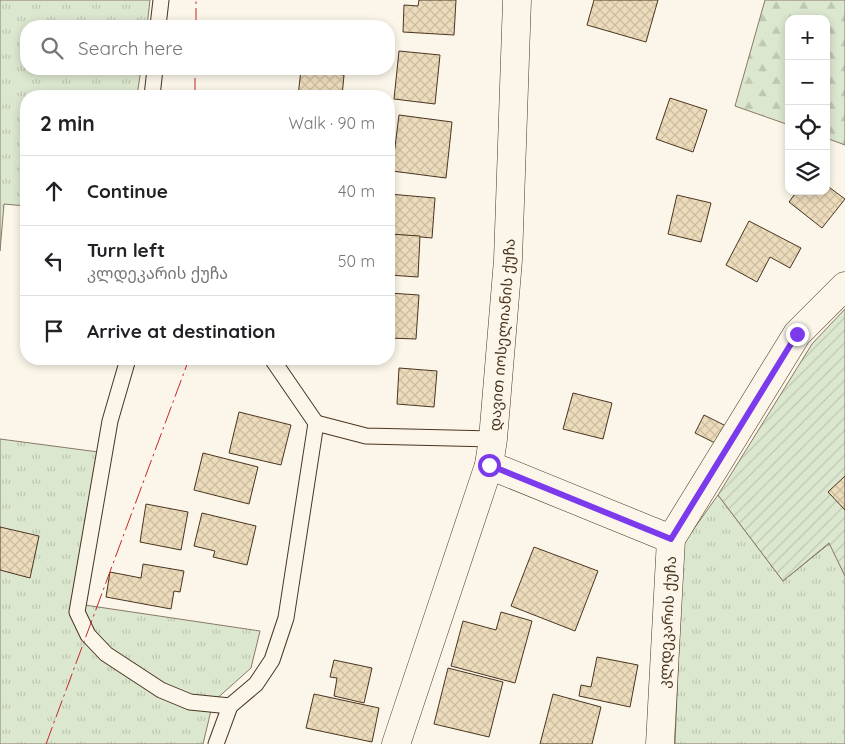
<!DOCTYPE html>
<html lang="en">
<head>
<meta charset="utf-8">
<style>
	:root { --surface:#fff; --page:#f6f6f6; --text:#202124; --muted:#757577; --line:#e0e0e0 }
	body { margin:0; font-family:Quicksand,"Noto Sans Georgian",sans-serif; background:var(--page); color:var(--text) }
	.controls { position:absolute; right:15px; top:15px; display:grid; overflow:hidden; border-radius:10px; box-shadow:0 2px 8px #0003 }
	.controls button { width:45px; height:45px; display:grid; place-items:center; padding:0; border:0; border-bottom:1px solid var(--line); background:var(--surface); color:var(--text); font:25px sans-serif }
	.stop { position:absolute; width:15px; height:15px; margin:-11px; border:4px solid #7c3aed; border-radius:50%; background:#fff }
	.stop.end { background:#7c3aed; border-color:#fff; box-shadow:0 1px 5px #0008 }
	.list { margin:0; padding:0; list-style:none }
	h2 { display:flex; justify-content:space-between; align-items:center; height:65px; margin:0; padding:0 20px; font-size:21px }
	h2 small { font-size:16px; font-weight:400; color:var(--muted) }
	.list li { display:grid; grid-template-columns:32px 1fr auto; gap:15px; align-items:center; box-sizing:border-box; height:70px; padding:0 20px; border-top:1px solid var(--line) }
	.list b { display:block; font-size:19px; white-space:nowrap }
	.list p { margin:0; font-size:16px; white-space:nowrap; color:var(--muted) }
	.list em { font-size:16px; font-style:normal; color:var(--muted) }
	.icon { flex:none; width:28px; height:28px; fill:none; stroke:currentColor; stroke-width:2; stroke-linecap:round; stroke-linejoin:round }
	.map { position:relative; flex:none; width:845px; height:744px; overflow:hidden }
	.search { position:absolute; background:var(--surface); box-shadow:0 2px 8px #0003; left:20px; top:20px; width:375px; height:55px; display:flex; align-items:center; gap:12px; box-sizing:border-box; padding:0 18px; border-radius:20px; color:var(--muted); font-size:19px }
	.panel { position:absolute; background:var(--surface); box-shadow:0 2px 8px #0003; left:20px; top:90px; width:375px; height:275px; border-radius:20px }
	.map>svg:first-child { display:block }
</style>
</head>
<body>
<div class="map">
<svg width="845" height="744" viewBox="0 0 845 744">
	<defs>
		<pattern id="grass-tufts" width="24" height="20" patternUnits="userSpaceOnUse" patternTransform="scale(1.25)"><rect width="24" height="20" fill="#dce7d0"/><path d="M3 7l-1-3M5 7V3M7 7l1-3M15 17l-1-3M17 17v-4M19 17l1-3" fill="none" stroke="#bec7b2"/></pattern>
		<pattern id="forest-firs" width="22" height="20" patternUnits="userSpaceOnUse" patternTransform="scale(1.25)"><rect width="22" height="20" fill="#dce7d0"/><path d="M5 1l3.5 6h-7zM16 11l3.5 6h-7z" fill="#bec7b2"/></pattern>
		<pattern id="garden-furrows" width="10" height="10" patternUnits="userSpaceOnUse" patternTransform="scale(1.25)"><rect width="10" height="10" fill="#dce7d0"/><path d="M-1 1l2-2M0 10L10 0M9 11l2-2" fill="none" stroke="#bec7b2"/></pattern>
		<pattern id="building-cross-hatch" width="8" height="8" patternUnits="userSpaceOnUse" patternTransform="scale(1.25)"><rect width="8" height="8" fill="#ecdcbc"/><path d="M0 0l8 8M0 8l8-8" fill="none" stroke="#ccbda1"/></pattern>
	</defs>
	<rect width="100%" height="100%" fill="#fbf6e9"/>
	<g fill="url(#grass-tufts)" stroke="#887966">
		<path d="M0 0H150L147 26H26V69H141L137 96H26V206L4 204 0 251Z"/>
		<path d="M0 439 106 453 78 604 260 631 251 668 213 702 203 744H0Z"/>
		<path d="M718 495 783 581 830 543 845 576V744H675L683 544Z"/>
	</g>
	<path fill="url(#forest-firs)" stroke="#887966" d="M765 0H845V145L826 138V19H789V125L735 106Z"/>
	<path fill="url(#garden-furrows)" stroke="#887966" d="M845 309V576L829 543 783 581 718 495 812 344Z"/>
	<g fill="url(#building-cross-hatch)" stroke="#4a3520">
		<path d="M419 0H456L454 35 403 32 404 5 418 6Z"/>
		<path d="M594 0H658L646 42 587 25Z"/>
		<path d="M399 51 440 55 435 104 394 99Z"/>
		<path d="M301 70 344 75 342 96H298Z"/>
		<path d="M670 98 707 110 693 152 656 139Z"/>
		<path d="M399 115 452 122 446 178 392 171Z"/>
		<path d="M826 185 845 199 822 228 789 202 797 191H826Z"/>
		<path d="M389 194 435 198 432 238 389 234Z"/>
		<path d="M677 195 711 203 701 242 668 234Z"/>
		<path d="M749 221 801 248 790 268 770 257 757 282 726 265Z"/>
		<path d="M389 234 420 236 418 277 389 275Z"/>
		<path d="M389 293 419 295 416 339 389 338Z"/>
		<path d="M399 368 437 371 434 407 397 404Z"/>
		<path d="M573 393 612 403 603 439 563 429Z"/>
		<path d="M239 412 291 425 281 465 229 453Z"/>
		<path d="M704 415 726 426 717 444 695 433Z"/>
		<path d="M203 453 258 467 249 504 194 490Z"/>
		<path d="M845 476V510L828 492Z"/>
		<path d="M146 504 188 512 181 550 140 542Z"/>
		<path d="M202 513 256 526 247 565 213 557 215 551 194 546Z"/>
		<path d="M0 527 39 536 30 578 0 570Z"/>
		<path d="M534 547 598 571 575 631 511 606Z"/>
		<path d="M143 564 184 571 180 592 174 591 171 609 106 597 110 572 141 578Z"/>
		<path d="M501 612 532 621 515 683 451 666 463 621 496 630Z"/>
		<path d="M597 657 638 665 630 707 579 696 581 685 591 687Z"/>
		<path d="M334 660 372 668 364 703 334 696 337 678 330 677Z"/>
		<path d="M448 668 503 682 489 737 434 724Z"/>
		<path d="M314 694 379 708 372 742 306 728Z"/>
		<path d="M553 694 601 707 592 744H540Z"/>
	</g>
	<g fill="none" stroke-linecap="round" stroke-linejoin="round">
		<defs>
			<g id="lane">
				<path d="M158 26 161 0"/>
				<path d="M152 96 155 69"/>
				<path d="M128 359 110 421 77 612 88 635 106 654 161 690 190 702 230 706"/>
				<path d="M272 359 316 423"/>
				<path d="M216 744 230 706 256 684 272 660 286 618 316 423 366 436 493 439"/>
			</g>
			<g id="street">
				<path d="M489 465 671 539"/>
				<path id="s1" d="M396 744 489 465 493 439 508 260 517 0"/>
				<path id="s2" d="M660 744 671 539 797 334 845 286"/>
			</g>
		</defs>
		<use href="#lane" stroke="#4a3520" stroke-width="17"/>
		<use href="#street" stroke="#4a3520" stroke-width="29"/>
		<use href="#lane" stroke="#fbf6e9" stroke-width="15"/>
		<use href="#street" stroke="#fbf6e9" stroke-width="28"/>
		<g stroke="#c62828" stroke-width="1" stroke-dasharray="18 4 2.5 4" stroke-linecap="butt">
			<path d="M196 26V0"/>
			<path d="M195 96V69"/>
			<path d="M46 744 189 359"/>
		</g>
	</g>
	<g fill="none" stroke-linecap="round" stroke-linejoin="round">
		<path stroke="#7c3aed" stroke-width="6" d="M489 465 671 539 797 334"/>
	</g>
	<g text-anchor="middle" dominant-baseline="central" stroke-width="4" stroke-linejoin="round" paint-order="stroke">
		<g font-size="15" fill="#4a3520" stroke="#fbf6e9">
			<text stroke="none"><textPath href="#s1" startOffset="425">დავით იოსელიანის ქუჩა</textPath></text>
			<text stroke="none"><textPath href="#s2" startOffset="122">კლდეკარის ქუჩა</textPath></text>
		</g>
	</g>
</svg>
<div class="controls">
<button>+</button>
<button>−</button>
<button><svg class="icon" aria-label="locate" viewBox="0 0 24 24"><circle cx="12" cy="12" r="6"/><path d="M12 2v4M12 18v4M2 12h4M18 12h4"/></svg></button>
<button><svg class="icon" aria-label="layers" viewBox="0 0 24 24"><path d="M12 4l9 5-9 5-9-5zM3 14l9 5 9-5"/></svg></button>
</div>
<div class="stop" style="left:489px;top:465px"></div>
<div class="stop end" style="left:797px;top:334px"></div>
<div class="search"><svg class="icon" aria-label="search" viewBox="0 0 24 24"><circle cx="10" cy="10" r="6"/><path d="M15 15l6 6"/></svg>Search here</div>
<section class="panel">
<h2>2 min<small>Walk · 90 m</small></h2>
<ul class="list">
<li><svg class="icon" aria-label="ahead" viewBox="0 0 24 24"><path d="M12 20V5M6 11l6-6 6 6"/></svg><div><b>Continue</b></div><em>40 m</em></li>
<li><svg class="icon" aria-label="left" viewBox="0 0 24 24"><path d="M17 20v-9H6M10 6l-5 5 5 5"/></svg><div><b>Turn left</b><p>კლდეკარის ქუჩა</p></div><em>50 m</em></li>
<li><svg class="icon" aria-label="arrive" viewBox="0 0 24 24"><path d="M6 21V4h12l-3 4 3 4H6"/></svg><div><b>Arrive at destination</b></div></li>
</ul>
</section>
</div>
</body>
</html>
